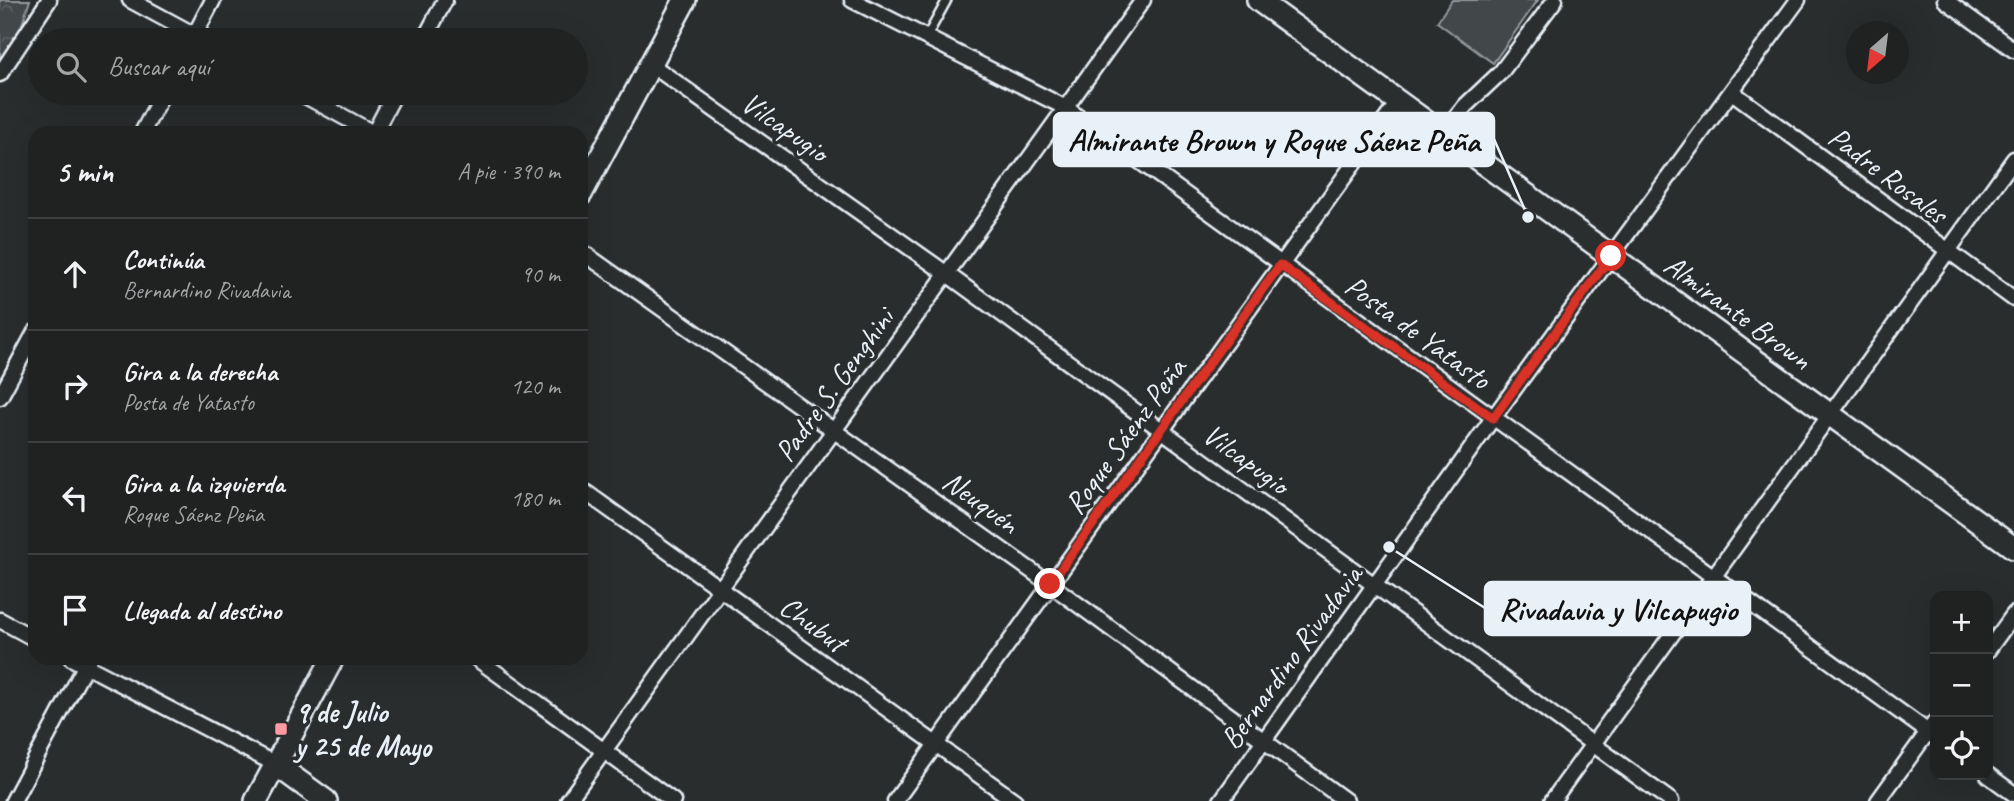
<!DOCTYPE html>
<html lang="es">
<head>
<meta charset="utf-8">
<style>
	:root { --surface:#202222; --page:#2d2f2f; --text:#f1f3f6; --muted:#a2a4a5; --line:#3d3f40 }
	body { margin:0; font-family:Caveat,sans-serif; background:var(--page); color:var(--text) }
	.controls { position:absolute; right:21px; bottom:21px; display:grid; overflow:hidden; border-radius:14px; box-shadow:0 7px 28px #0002 }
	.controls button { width:63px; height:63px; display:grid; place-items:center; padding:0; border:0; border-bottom:2px solid var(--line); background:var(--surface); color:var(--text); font:35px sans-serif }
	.compass { position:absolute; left:1846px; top:21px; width:63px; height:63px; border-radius:50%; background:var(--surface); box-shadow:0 7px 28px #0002; rotate:208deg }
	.stop { position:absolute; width:21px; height:21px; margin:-16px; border:5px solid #d93025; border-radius:50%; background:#fff }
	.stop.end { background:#d93025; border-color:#fff; box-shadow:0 2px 7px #0008 }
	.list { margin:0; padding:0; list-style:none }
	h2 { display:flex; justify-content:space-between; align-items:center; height:91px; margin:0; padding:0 28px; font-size:30px }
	h2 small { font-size:23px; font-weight:400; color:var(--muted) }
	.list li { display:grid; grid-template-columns:46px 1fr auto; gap:21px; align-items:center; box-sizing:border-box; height:112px; padding:0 28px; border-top:2px solid var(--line) }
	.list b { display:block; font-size:26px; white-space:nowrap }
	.list p { margin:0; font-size:23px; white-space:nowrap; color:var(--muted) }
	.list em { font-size:23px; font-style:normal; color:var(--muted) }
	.icon { flex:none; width:38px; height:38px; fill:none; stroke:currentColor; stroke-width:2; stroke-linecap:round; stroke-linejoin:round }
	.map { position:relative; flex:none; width:2014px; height:801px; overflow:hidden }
	.search { position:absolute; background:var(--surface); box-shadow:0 7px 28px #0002; left:28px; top:28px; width:560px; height:77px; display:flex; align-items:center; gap:18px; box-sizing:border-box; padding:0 24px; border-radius:38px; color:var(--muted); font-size:26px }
	.panel { position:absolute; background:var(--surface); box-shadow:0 7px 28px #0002; left:28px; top:126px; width:560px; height:539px; border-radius:21px }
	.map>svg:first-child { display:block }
</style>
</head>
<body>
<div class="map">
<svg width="2014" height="801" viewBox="0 0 2014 801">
	<defs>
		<pattern id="forest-crowns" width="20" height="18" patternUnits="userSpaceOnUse" patternTransform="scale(1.75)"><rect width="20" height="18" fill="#424648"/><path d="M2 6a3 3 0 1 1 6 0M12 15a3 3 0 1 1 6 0" fill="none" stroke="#5d6163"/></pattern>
	</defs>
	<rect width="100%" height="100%" fill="#2a2d2e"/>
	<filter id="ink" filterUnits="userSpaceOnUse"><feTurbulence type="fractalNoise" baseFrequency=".0143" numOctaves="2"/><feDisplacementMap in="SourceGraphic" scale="14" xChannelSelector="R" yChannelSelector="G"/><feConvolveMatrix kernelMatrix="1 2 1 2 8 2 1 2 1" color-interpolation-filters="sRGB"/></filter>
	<g filter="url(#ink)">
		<path fill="url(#forest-crowns)" stroke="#959ca0" stroke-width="2" d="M0 0H30L10 61 0 63Z"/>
		<path fill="#424648" stroke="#959ca0" stroke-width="2" d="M1452 0H1538L1493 63 1437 22Z"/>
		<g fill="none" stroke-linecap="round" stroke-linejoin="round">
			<defs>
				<path id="lane" d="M926 38 947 0"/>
				<g id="street">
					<path d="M130 0 204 40"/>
					<path d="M852 0 1066 108 1935 737"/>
					<path d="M1945 0 2014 50"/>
					<path d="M192 40 213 0"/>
					<path d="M424 40 445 0"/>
					<path d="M650 64 947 274 1671 801"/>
					<path d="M0 74 49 0"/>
					<path d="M1732 92 2014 299"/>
					<path d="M300 93 373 133"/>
					<path d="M142 133 163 93"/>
					<path d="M374 133 395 93"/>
					<path d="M1443 134 1465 106 1501 72 1555 0"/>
					<path d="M581 251 1050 584 1346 801"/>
					<path d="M0 397 35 332"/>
					<path d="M581 489 1015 801"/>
					<path d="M0 620 35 639"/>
					<path d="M1988 650 2014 614"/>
					<path d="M71 658 275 764"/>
					<path d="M476 658 673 801"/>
					<path d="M1988 775 2014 794"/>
					<path d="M13 801 89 659"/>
					<path d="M568 801 1143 0"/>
					<path d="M895 801 1399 101"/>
					<path d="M1221 801 1493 418 1798 0"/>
					<path d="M1552 801 2014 159"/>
					<path d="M1878 801 1935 722"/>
				</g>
				<g id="secondary">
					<path d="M1258 0 2014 548"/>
					<path d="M581 194 685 0"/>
					<path d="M275 764 326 801"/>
					<path d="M256 801 333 658"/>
				</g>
			</defs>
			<use href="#lane" stroke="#e8f1f8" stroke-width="12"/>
			<use href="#street" stroke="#e8f1f8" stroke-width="19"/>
			<use href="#secondary" stroke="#e8f1f8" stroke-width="26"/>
			<use href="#lane" stroke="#2a2d2e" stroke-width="7"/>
			<use href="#street" stroke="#2a2d2e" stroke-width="14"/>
			<use href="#secondary" stroke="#2a2d2e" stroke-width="21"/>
		</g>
	</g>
	<g fill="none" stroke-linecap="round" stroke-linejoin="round" filter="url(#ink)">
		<path stroke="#d93025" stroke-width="9" d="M1050 584 1280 265 1493 418 1611 256"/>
	</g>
	<rect fill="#ff9aa2" stroke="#2a2d2e" stroke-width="2.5" x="274" y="722" width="14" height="14" rx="3.5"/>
	<g text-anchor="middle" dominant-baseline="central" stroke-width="7" stroke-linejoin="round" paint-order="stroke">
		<g font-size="30" fill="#e8f1f8" stroke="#2a2d2e">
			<text transform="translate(785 127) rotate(35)">Vilcapugio</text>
			<text transform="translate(1888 175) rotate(37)">Padre Rosales</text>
			<text transform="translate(1738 312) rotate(36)">Almirante Brown</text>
			<text transform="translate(1418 332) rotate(36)">Posta de Yatasto</text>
			<text transform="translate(834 385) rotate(-54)">Padre S. Genghini</text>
			<text transform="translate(1125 436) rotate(-54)">Roque Sáenz Peña</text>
			<text transform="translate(1246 459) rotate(36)">Vilcapugio</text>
			<text transform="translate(981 502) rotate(36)">Neuquén</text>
			<text transform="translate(813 624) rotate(36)">Chubut</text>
			<text transform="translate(1291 657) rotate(-54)">Bernardino Rivadavia</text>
		</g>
		<g font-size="30" font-weight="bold" fill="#e8f1f8" stroke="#2a2d2e" text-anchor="start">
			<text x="295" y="712">9 de Julio<tspan x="295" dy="34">y 25 de Mayo</tspan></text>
		</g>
	</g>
	<path fill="none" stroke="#e8f1f8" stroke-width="2.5" d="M1528 217L1494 139M1389 547L1485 608"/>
	<g fill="#e8f1f8" stroke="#2a2d2e" stroke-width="2.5">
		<circle cx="1528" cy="217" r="7"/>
		<circle cx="1389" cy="547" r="7"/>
	</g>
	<g fill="#e8f1f8" stroke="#e8f1f8" stroke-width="2.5">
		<rect x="1054" y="113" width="440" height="53" rx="7"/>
		<rect x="1485" y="582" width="265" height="53" rx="7"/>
	</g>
	<g font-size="32" text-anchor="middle" font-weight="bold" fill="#111">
		<text x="1274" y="151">Almirante Brown y Roque Sáenz Peña</text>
		<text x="1618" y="620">Rivadavia y Vilcapugio</text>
	</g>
</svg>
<div class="controls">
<button>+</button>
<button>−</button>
<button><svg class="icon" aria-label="locate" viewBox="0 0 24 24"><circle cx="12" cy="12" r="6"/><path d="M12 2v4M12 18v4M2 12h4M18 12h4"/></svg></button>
</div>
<svg class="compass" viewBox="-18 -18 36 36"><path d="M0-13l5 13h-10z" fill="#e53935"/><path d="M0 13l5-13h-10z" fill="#a2a4a5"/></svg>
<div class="stop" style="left:1611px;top:256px"></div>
<div class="stop end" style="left:1050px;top:584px"></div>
<div class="search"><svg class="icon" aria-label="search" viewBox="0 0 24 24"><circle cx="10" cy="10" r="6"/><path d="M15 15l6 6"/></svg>Buscar aquí</div>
<section class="panel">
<h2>5 min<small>A pie · 390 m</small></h2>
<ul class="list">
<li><svg class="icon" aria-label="ahead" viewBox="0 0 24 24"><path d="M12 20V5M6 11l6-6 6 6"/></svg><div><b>Continúa</b><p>Bernardino Rivadavia</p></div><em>90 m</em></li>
<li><svg class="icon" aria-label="right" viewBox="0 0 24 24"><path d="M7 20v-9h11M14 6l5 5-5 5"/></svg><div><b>Gira a la derecha</b><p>Posta de Yatasto</p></div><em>120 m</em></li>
<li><svg class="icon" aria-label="left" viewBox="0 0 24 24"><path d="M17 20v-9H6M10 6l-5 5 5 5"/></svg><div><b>Gira a la izquierda</b><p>Roque Sáenz Peña</p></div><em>180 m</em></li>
<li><svg class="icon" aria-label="arrive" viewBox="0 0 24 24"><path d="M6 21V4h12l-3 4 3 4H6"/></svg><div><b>Llegada al destino</b></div></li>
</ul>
</section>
</div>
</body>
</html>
